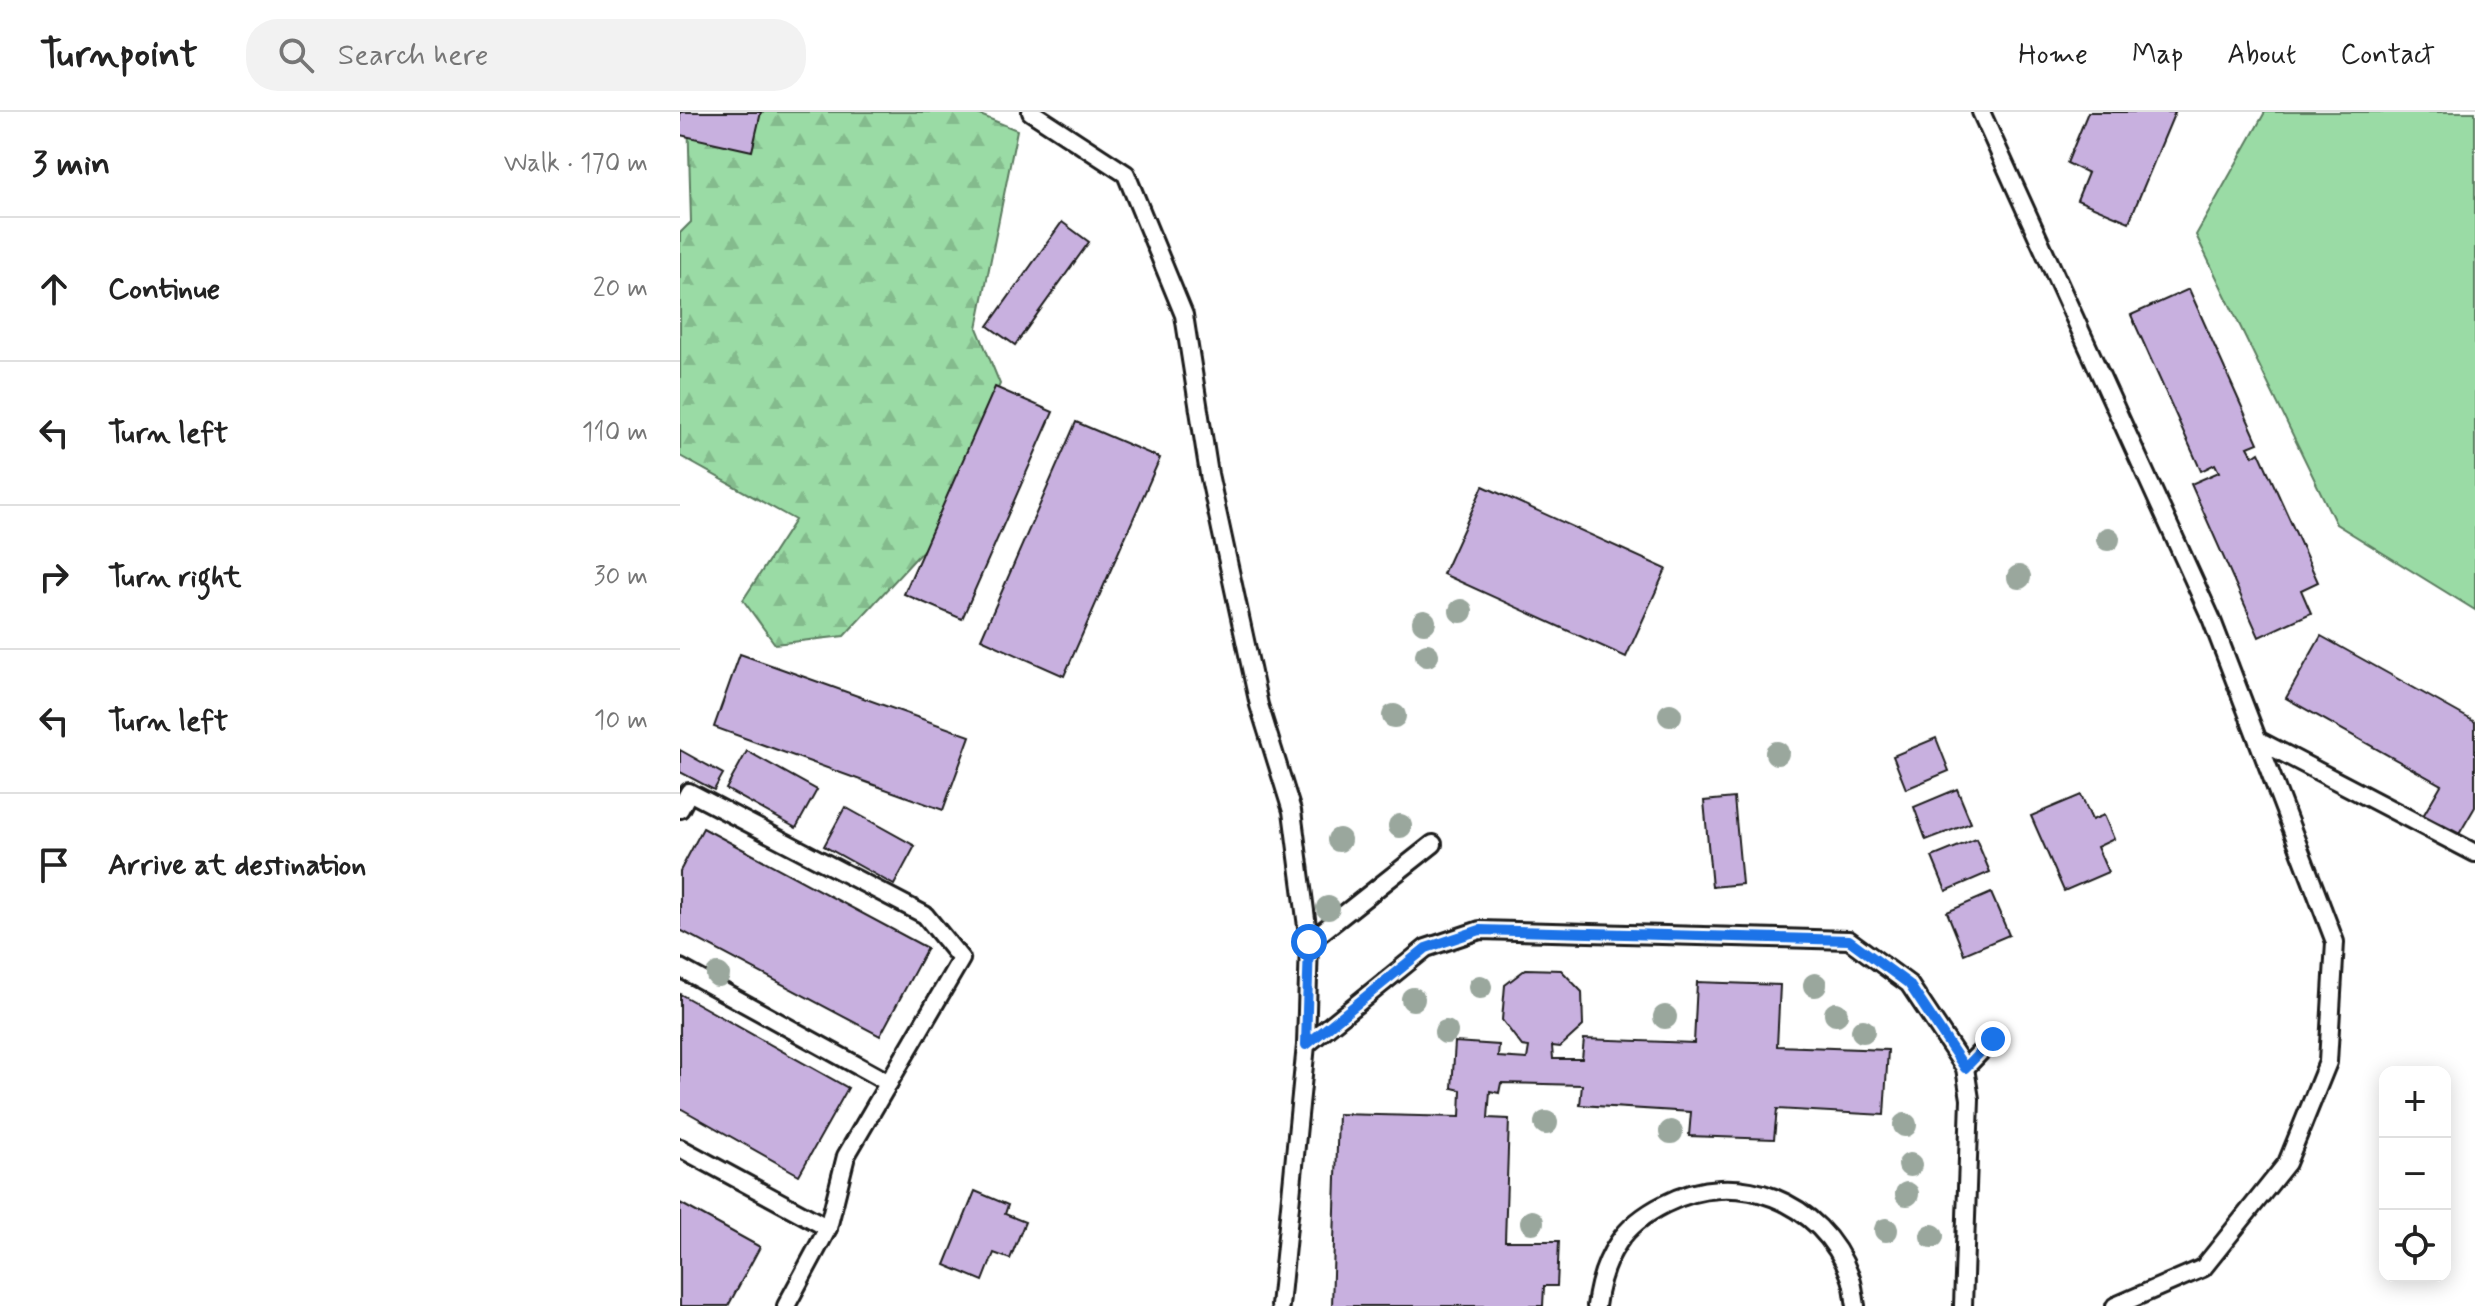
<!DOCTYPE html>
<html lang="en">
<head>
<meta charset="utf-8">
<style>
	:root { --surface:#fff; --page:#f2f2f2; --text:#222; --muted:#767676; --line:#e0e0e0 }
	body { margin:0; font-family:Mynerve,sans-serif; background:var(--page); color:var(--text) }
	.controls { position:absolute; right:24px; bottom:24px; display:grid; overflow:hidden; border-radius:16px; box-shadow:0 4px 20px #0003 }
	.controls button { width:72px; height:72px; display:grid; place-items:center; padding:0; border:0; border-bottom:2px solid var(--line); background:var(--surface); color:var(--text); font:40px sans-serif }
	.stop { position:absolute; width:24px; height:24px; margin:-18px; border:6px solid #1a73e8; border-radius:50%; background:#fff }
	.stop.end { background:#1a73e8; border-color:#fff; box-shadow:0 2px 8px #0008 }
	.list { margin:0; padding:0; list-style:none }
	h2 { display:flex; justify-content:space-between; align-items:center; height:104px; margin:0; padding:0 32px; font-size:34px }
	h2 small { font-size:26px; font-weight:400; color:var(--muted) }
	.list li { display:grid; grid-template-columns:52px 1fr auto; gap:24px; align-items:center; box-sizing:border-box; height:144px; padding:0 32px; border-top:2px solid var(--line) }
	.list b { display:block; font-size:30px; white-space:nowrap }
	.list em { font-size:26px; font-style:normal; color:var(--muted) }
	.icon { flex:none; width:44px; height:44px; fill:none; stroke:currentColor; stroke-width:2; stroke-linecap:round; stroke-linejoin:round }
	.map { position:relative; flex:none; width:1795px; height:1194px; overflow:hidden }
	header { display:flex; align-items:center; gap:48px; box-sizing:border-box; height:112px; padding:0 40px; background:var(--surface); border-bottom:2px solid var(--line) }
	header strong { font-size:38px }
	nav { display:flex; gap:44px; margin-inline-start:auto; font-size:28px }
	.search { width:560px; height:72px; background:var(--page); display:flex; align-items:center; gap:20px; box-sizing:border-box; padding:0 28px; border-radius:32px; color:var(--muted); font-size:30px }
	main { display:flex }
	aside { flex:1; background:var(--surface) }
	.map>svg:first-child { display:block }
</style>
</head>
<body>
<header>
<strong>Turnpoint</strong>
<div class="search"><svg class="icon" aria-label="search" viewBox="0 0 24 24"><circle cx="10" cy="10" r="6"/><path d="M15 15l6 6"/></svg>Search here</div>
<nav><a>Home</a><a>Map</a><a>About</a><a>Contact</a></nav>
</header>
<main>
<aside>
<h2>3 min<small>Walk · 170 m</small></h2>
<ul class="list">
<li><svg class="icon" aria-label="ahead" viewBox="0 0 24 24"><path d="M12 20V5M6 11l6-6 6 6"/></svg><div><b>Continue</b></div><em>20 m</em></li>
<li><svg class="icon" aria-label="left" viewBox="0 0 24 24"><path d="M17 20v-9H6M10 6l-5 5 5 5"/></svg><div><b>Turn left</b></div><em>110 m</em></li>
<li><svg class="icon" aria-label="right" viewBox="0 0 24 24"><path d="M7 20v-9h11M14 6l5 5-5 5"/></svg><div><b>Turn right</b></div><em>30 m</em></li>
<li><svg class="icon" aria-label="left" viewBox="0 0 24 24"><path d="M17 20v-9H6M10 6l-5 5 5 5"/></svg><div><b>Turn left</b></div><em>10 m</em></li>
<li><svg class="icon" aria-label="arrive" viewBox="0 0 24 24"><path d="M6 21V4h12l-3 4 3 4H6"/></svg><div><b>Arrive at destination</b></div></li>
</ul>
</aside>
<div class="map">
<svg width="1795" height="1194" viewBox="0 0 1795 1194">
	<defs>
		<pattern id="forest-firs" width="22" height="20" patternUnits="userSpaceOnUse" patternTransform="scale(2)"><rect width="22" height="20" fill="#9adba5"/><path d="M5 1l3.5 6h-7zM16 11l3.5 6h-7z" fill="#84bb8d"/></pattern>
	</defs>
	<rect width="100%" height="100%" fill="#fff"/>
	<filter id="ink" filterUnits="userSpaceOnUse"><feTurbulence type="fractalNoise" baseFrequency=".0125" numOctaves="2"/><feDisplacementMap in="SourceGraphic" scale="16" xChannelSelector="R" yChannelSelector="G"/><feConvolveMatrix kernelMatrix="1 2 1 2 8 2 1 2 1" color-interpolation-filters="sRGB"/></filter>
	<g filter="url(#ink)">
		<path fill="url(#forest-firs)" stroke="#5b7c60" stroke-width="2" d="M8 0H293L337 18 297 216 320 272 248 433 164 524 95 532 63 488 115 408 0 344V121L11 110Z"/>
		<path fill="#9adba5" stroke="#5b7c60" stroke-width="2" d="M1585 0H1795V498L1656 412 1516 123Z"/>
		<g fill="#c8b0df" stroke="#1c1c1c" stroke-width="2">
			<path d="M0 0H81L72 39 0 23Z"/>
			<path d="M1408 0H1495L1449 110 1397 88 1408 61 1387 51Z"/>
			<path d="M382 110 409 130 335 233 308 214Z"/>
			<path d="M1509 177 1578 331 1568 335 1573 344 1579 340 1638 470 1621 478 1631 501 1579 525 1511 372 1539 360 1535 352 1521 359 1451 203Z"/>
			<path d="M315 275 373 300 282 507 224 482Z"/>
			<path d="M396 310 480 346 384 564 301 527Z"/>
			<path d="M803 374 986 457 946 545 763 462Z"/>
			<path d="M1641 524 1795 610V695L1778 724 1743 704 1761 673 1606 586Z"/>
			<path d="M60 542 290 624 263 698 34 615Z"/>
			<path d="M1256 626 1269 659 1226 677 1213 644Z"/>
			<path d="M0 638 43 662 34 678 0 660Z"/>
			<path d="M67 639 137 678 116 716 46 677Z"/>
			<path d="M1277 677 1291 711 1246 728 1234 695Z"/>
			<path d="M1401 683 1412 708 1424 703 1434 727 1417 735 1428 760 1384 779 1351 704Z"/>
			<path d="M1054 686 1062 772 1032 775 1024 689Z"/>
			<path d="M165 695 235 734 214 773 144 734Z"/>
			<path d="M23 716 247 836 200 924 0 818V759Z"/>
			<path d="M1296 727 1310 760 1266 779 1252 745Z"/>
			<path d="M1311 781 1329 823 1284 842 1267 800Z"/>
			<path d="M846 857 881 858 902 880 903 914 880 935 872 934 873 947H902L904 927 1014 931 1017 870 1100 873 1097 934 1208 938 1204 1003 1097 997 1094 1027 1009 1024 1011 1000 900 993 902 973 821 971 819 981 810 979 808 1006 829 1007 825 1129H879L877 1174H864L863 1194H652L658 1002 780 1005 781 978 772 976 775 930 819 933 818 945 847 947 849 935 842 934 822 908 825 873Z"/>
			<path d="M0 882 168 976 119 1063 0 996Z"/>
			<path d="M295 1079 328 1093 325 1102 345 1110 330 1147 314 1141 303 1169 265 1153Z"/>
			<path d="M0 1091 80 1135 48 1194H0Z"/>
		</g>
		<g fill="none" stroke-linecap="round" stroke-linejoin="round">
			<defs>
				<g id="lane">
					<path d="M351 0 446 62 504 203 529 362 579 593 612 699 629 830 626 933"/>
					<path d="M1301 0 1531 506 1655 830 1648 950 1607 1051 1523 1156 1435 1194"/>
					<path d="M1578 628 1795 741"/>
					<path d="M0 697 9 680 245 803 281 847 166 1044 148 1116 106 1194"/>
					<path d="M629 830 753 732"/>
					<path d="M0 856 209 971"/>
					<path d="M1285 956 1313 927"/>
					<path d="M0 1036 148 1116"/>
					<path d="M600 1194 626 933 746 836 800 818 1169 828 1229 872 1285 956 1290 987 1283 1194"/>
					<path d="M916 1194C919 1171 925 1150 938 1131 949 1114 967 1101 985 1092 1056 1055 1142 1088 1170 1164 1174 1173 1174 1184 1176 1194"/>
				</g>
			</defs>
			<use href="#lane" stroke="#1c1c1c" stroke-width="22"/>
			<use href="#lane" stroke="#fff" stroke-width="16"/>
		</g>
		<g fill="#9aa79d">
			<circle cx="1428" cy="427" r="12"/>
			<circle cx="1339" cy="465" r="12"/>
			<circle cx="781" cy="499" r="12"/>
			<circle cx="744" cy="510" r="12"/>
			<circle cx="747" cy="543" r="12"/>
			<circle cx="990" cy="603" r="12"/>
			<circle cx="714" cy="604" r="12"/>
			<circle cx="1097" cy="641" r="12"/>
			<circle cx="720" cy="714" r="12"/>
			<circle cx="659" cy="728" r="12"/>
			<circle cx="648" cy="796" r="12"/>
			<circle cx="38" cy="863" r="12"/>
			<circle cx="1135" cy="873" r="12"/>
			<circle cx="800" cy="875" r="12"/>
			<circle cx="733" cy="887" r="12"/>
			<circle cx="1156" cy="902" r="12"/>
			<circle cx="985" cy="905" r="12"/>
			<circle cx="1183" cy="919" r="12"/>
			<circle cx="766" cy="920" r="12"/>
			<circle cx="866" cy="1011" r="12"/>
			<circle cx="1225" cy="1013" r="12"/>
			<circle cx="991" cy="1020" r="12"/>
			<circle cx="1230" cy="1053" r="12"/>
			<circle cx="1227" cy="1082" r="12"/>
			<circle cx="852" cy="1110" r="12"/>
			<circle cx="1206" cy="1118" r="12"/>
			<circle cx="1252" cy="1124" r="12"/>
		</g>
	</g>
	<g fill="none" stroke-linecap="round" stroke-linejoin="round" filter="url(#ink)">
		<path stroke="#1a73e8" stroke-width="10" d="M629 830 626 933 746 836 800 818 1169 828 1229 872 1285 956 1313 927"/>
	</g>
</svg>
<div class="controls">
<button>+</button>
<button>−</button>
<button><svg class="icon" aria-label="locate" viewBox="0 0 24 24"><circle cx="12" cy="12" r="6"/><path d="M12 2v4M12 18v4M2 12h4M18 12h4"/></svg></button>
</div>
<div class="stop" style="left:629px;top:830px"></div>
<div class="stop end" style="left:1313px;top:927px"></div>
</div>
</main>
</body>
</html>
